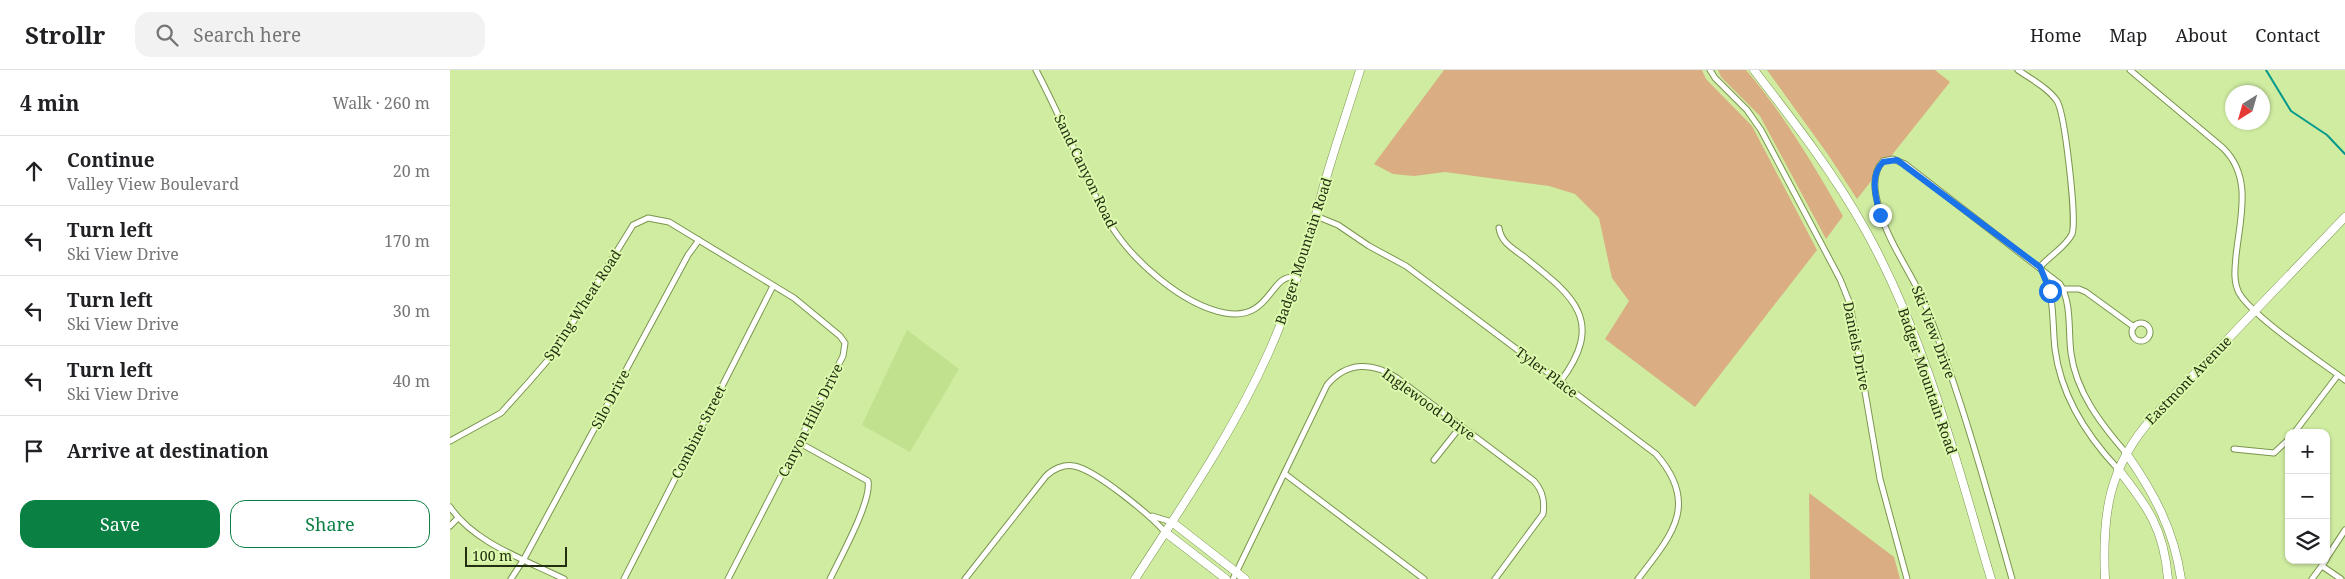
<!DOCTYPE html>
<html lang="en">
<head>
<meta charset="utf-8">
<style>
	:root { --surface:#fff; --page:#f2f2f2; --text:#202124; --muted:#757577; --line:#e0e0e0; --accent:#0b8043 }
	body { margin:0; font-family:"Noto Serif",serif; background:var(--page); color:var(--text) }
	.controls { position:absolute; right:15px; bottom:15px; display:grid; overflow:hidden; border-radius:10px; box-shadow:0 1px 4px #0004 }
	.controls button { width:45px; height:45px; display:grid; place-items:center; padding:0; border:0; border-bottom:1px solid var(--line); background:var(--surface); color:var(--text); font:25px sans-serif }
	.compass { position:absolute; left:1775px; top:15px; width:45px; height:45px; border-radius:50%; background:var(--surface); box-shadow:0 1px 4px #0004; rotate:217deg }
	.scale { position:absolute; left:15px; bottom:12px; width:102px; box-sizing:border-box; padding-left:5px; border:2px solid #242e11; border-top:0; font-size:14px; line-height:18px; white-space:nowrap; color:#242e11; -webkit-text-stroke:4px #dcf9ae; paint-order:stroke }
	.stop { position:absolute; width:15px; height:15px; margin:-11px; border:4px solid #1a73e8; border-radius:50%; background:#fff }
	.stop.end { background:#1a73e8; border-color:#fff; box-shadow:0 1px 5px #0008 }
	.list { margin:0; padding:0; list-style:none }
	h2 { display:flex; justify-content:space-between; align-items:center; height:65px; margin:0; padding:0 20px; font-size:21px }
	h2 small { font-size:16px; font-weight:400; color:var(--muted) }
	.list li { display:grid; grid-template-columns:32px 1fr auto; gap:15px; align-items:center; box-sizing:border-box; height:70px; padding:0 20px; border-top:1px solid var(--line) }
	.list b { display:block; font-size:19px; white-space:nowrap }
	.list p { margin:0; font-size:16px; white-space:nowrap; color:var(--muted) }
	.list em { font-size:16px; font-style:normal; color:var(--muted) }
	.actions { display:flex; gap:10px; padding:15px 20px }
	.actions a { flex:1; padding:11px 0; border:1px solid var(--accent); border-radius:15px; text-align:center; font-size:18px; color:var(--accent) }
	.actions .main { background:var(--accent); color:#fff }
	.icon { flex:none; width:28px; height:28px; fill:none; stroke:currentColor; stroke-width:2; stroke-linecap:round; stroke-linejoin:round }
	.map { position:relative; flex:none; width:1895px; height:509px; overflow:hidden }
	header { display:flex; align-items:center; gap:30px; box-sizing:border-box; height:70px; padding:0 25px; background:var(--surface); border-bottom:1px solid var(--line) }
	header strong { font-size:24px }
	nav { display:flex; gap:28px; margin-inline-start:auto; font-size:18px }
	.search { width:350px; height:45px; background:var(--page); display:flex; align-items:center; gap:12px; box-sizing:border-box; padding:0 18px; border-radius:15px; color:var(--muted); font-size:19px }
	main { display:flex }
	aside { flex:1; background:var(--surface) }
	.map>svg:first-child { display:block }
</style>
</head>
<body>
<header>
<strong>Strollr</strong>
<div class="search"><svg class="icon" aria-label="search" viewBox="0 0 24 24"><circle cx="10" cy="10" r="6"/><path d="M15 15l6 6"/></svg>Search here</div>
<nav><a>Home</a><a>Map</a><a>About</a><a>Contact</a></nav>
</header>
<main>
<aside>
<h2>4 min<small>Walk · 260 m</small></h2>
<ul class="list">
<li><svg class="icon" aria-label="ahead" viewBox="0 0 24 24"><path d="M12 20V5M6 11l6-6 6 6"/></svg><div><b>Continue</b><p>Valley View Boulevard</p></div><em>20 m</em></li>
<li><svg class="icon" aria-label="left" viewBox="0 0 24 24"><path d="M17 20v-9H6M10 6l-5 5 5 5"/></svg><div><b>Turn left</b><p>Ski View Drive</p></div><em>170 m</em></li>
<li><svg class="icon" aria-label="left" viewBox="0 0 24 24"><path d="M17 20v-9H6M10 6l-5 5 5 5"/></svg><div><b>Turn left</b><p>Ski View Drive</p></div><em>30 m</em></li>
<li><svg class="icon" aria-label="left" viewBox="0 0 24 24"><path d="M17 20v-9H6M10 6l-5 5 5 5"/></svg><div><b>Turn left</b><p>Ski View Drive</p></div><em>40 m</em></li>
<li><svg class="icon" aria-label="arrive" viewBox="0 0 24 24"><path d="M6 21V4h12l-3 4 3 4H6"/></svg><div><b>Arrive at destination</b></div></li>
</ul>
<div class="actions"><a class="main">Save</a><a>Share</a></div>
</aside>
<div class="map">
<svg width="1895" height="509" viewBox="0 0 1895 509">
	<rect width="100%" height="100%" fill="#cfeca1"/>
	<path fill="#c2e18f" d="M457 260 509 299 460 382 412 355Z"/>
	<g fill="#daae82">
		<path d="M994 0H1252L1256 9 1302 56 1367 180 1245 337 1155 269 1179 231 1162 208 1149 148 1125 124 1099 116 995 102 964 106 943 104 924 94Z"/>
		<path d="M1268 0H1296C1334 44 1364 96 1393 146L1376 169 1310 46 1271 7Z"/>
		<path d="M1317 0H1485L1500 12 1407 129 1379 86Z"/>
		<path d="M1359 423 1444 487 1450 509H1360Z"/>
	</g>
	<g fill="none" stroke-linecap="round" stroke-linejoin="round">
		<path stroke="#00988c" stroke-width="2" d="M1816 0 1841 41 1877 65 1895 84"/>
		<defs>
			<g id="street">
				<path d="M586 0C604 34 619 68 635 103 643 120 650 138 660 154 682 190 732 235 775 243 822 252 820 200 847 208"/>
				<path d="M1260 0 1265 8 1297 40 1311 60 1390 209 1400 234 1430 409 1457 509"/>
				<path d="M1568 0C1581 9 1598 18 1607 31 1615 44 1627 151 1622 164 1616 177 1599 186 1590 197"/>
				<path d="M1680 0 1773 78C1803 107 1790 148 1786 186 1785 198 1783 211 1789 223 1804 248 1870 291 1895 310"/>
				<path d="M866 146 888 155 919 176 956 196 1206 384C1250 434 1222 465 1188 509"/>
				<path d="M1049 158C1051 172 1062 178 1073 186 1122 225 1157 250 1110 312"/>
				<path d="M1592 200C1605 223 1602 253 1605 279 1611 326 1636 365 1668 399"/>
				<path d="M1613 219H1629L1636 222 1684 257"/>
				<circle cx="1691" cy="262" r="9"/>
				<path d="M1844 363 1888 305"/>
				<path d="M0 371 51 343 78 313 104 283 183 155 198 148 219 152 344 228 390 266 395 273 393 286 278 509"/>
				<path d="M348 372 418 411C422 431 390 488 380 509"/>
				<path d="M1784 379 1824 383 1839 369"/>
				<path d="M984 390 1011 356"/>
				<path d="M835 404 974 509"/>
				<path d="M0 437C24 473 76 490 114 509"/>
				<path d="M702 446 722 452"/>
				<path d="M0 456 8 448"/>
				<path d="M1876 489 1895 460"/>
				<path d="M1872 496 1891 509"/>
				<path d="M61 509 74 489 238 185 249 170"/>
				<path d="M174 509 323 216"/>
				<path d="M515 509 596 406C603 399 614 394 624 396 646 400 700 445 715 462"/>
				<path d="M783 509 877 315C897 291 923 292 947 308L1084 411C1093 421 1095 431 1093 444L1045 509"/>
				<path d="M1562 509C1537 420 1512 330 1479 244 1465 206 1437 174 1428 134 1424 120 1422 103 1433 91L1443 89 1455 94 1610 214C1622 233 1618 261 1621 283 1626 322 1651 354 1676 383"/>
				<path d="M1862 509 1876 490"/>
			</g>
			<g id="secondary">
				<path d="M1304 0C1344 52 1384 103 1416 161 1476 269 1506 391 1541 509"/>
				<path d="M1676 383C1704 423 1724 460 1731 509"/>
				<path d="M1668 399C1698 437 1714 459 1718 509"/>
				<path d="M722 452 795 509"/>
				<path d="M715 462 776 509"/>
				<path d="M685 509C732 436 782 364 818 284 842 231 858 175 873 119 884 79 898 40 910 0"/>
				<path d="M1655 509C1652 445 1658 397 1703 347L1895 147"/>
			</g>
		</defs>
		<use href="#street" stroke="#7b954e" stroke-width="7"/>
		<use href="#secondary" stroke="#7b954e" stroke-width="9"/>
		<use href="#street" stroke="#fff" stroke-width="5"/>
		<use href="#secondary" stroke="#fff" stroke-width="8"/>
	</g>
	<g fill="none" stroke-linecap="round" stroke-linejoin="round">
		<path stroke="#1a73e8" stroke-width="6" d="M1430 145C1426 128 1419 106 1433 92L1447 90 1590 197 1600 221"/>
	</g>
	<g text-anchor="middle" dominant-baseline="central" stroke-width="4" stroke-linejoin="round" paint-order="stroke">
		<g font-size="14" fill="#242e11" stroke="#dcf9ae">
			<text transform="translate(636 101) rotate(64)">Sand Canyon Road</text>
			<text transform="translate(853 181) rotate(-72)">Badger Mountain Road</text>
			<text transform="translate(132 235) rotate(-57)">Spring Wheat Road</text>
			<text transform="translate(1484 262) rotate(69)">Ski View Drive</text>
			<text transform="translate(1407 276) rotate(79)">Daniels Drive</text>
			<text transform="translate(1097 302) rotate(37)">Tyler Place</text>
			<text transform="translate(1738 310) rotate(-46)">Eastmont Avenue</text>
			<text transform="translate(1478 311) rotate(71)">Badger Mountain Road</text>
			<text transform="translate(160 329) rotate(-62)">Silo Drive</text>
			<text transform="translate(979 334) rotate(36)">Inglewood Drive</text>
			<text transform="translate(360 350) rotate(-63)">Canyon Hills Drive</text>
			<text transform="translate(248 362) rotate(-63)">Combine Street</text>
		</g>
	</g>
</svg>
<div class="controls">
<button>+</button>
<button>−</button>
<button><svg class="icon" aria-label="layers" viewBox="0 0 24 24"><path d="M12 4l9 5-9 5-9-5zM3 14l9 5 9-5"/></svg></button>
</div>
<svg class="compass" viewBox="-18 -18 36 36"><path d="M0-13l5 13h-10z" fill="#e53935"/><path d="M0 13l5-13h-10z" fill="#757577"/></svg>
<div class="scale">100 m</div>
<div class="stop" style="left:1600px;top:221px"></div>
<div class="stop end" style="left:1430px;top:145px"></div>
</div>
</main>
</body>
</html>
